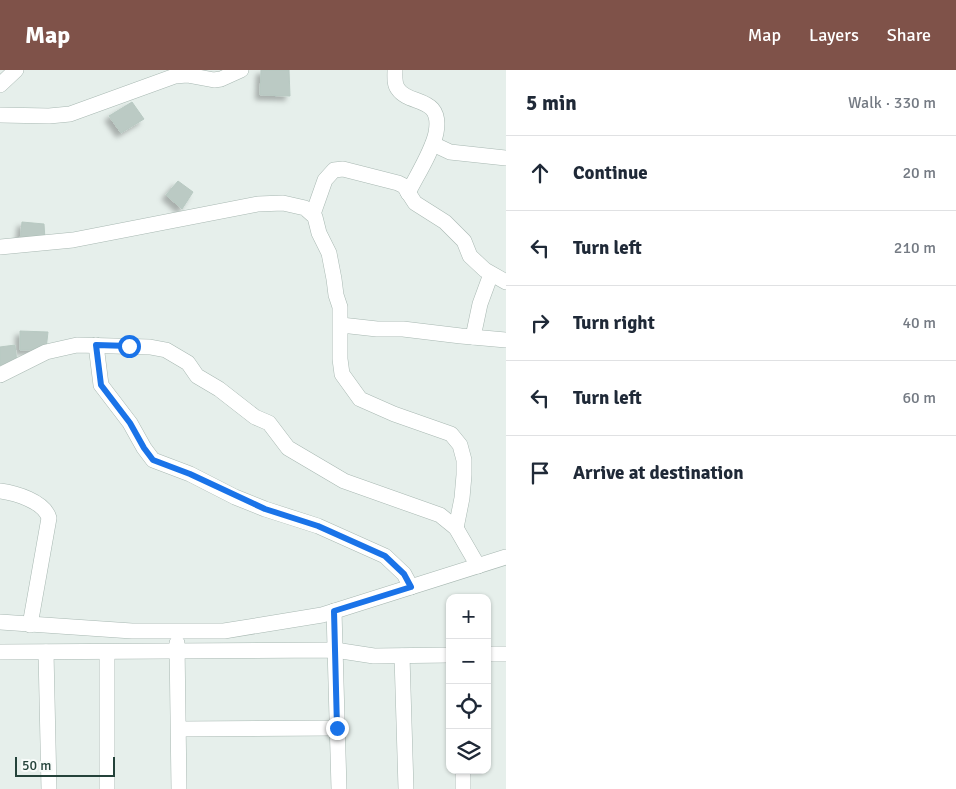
<!DOCTYPE html>
<html lang="en">
<head>
<meta charset="utf-8">
<style>
	:root { --surface:#fff; --page:#f2f2f3; --text:#1f2937; --muted:#747a83; --line:#e0e1e3; --accent:#7f5249 }
	body { margin:0; font-family:Signika,sans-serif; background:var(--page); color:var(--text) }
	.controls { position:absolute; right:15px; bottom:15px; display:grid; overflow:hidden; border-radius:10px; box-shadow:0 1px 4px #0004 }
	.controls button { width:45px; height:45px; display:grid; place-items:center; padding:0; border:0; border-bottom:1px solid var(--line); background:var(--surface); color:var(--text); font:25px sans-serif }
	.scale { position:absolute; left:15px; bottom:12px; width:100px; box-sizing:border-box; padding-left:5px; border:2px solid #24423a; border-top:0; font-size:14px; line-height:18px; white-space:nowrap; color:#24423a; -webkit-text-stroke:4px #f7fbf9; paint-order:stroke }
	.stop { position:absolute; width:15px; height:15px; margin:-11px; border:4px solid #1a73e8; border-radius:50%; background:#fff }
	.stop.end { background:#1a73e8; border-color:#fff; box-shadow:0 1px 5px #0008 }
	.list { margin:0; padding:0; list-style:none }
	h2 { display:flex; justify-content:space-between; align-items:center; height:65px; margin:0; padding:0 20px; font-size:21px }
	h2 small { font-size:16px; font-weight:400; color:var(--muted) }
	.list li { display:grid; grid-template-columns:32px 1fr auto; gap:15px; align-items:center; box-sizing:border-box; height:75px; padding:0 20px; border-top:1px solid var(--line) }
	.list b { display:block; font-size:19px; white-space:nowrap }
	.list em { font-size:16px; font-style:normal; color:var(--muted) }
	.icon { flex:none; width:28px; height:28px; fill:none; stroke:currentColor; stroke-width:2; stroke-linecap:round; stroke-linejoin:round }
	.map { position:relative; flex:none; width:506px; height:719px; overflow:hidden }
	header { display:flex; align-items:center; gap:30px; box-sizing:border-box; height:70px; padding:0 25px; background:var(--accent); color:#fff }
	header strong { font-size:24px }
	nav { display:flex; gap:28px; margin-inline-start:auto; font-size:18px }
	main { display:flex }
	aside { flex:1; background:var(--surface) }
	.map>svg:first-child { display:block }
</style>
</head>
<body>
<header>
<strong>Map</strong>
<nav><a>Map</a><a>Layers</a><a>Share</a></nav>
</header>
<main>
<div class="map">
<svg width="506" height="719" viewBox="0 0 506 719">
	<defs>
		<filter id="shadow"><feDropShadow dx="-4.5" dy="4.5" stdDeviation="2.5" flood-color="#0004"/></filter>
	</defs>
	<rect width="100%" height="100%" fill="#e6efeb"/>
	<g fill="#bbcac4" stroke="#b8c9c2" filter="url(#shadow)">
		<path d="M261 0H289L290 26 260 25Z"/>
		<path d="M132 32 144 49 121 63 109 46Z"/>
		<path d="M178 111 193 122 182 139 166 125Z"/>
		<path d="M22 152 44 154 45 169 20 171Z"/>
		<path d="M20 261 48 262 46 279 20 280Z"/>
		<path d="M15 275 17 293 0 295V277Z"/>
	</g>
	<g fill="none" stroke-linecap="round" stroke-linejoin="round">
		<defs>
			<g id="minor">
				<path d="M395 0C395 6 394 14 398 19 409 36 443 25 436 63 432 82 417 105 408 123"/>
				<path d="M0 15 16 0"/>
				<path d="M0 45 49 46 70 44 175 6 187 5 214 10 221 9 241 0"/>
				<path d="M433 74 450 82 506 88"/>
				<path d="M313 144 325 110 334 100 343 99 398 113 404 116 415 133 445 152 464 171 470 186 485 200 506 212"/>
				<path d="M0 177 73 170 258 134 283 133 305 138 315 147 319 163 329 183 334 209 336 225 340 237V289L342 304 360 329 394 344 451 364 460 375 464 390V405L462 428 456 458"/>
				<path d="M341 255 377 259H403L461 266 506 270"/>
				<path d="M473 267 480 234 491 204"/>
				<path d="M96 275 101 315 130 353 144 378 153 390 190 404 235 427 265 439 318 456 385 486 404 504 411 517"/>
				<path d="M0 305 46 282 77 275 150 277 166 280 188 293 197 306 219 319 255 347 269 353 288 378 344 411 440 445 456 458 478 496"/>
				<path d="M0 421C15 423 44 431 49 448L30 555"/>
				<path d="M334 541 339 719"/>
				<path d="M0 552 132 561H224L322 545 506 487"/>
				<path d="M177 573 179 719"/>
				<path d="M0 582 335 580 374 586 450 585"/>
				<path d="M46 582 49 719"/>
				<path d="M107 582V719"/>
				<path d="M487 584H506"/>
				<path d="M402 586 406 719"/>
				<path d="M179 659 337 658"/>
				<path d="M463 700V719"/>
			</g>
		</defs>
		<use href="#minor" stroke="#a8b8b2" stroke-width="16"/>
		<use href="#minor" stroke="#fff" stroke-width="15"/>
	</g>
	<g fill="none" stroke-linecap="round" stroke-linejoin="round">
		<path stroke="#1a73e8" stroke-width="6" d="M129 276 96 275 101 315 130 353 144 378 153 390 190 404 265 439 318 456 385 486 404 504 411 517 334 541 337 658"/>
	</g>
</svg>
<div class="controls">
<button>+</button>
<button>−</button>
<button><svg class="icon" aria-label="locate" viewBox="0 0 24 24"><circle cx="12" cy="12" r="6"/><path d="M12 2v4M12 18v4M2 12h4M18 12h4"/></svg></button>
<button><svg class="icon" aria-label="layers" viewBox="0 0 24 24"><path d="M12 4l9 5-9 5-9-5zM3 14l9 5 9-5"/></svg></button>
</div>
<div class="scale">50 m</div>
<div class="stop" style="left:129px;top:276px"></div>
<div class="stop end" style="left:337px;top:658px"></div>
</div>
<aside>
<h2>5 min<small>Walk · 330 m</small></h2>
<ul class="list">
<li><svg class="icon" aria-label="ahead" viewBox="0 0 24 24"><path d="M12 20V5M6 11l6-6 6 6"/></svg><div><b>Continue</b></div><em>20 m</em></li>
<li><svg class="icon" aria-label="left" viewBox="0 0 24 24"><path d="M17 20v-9H6M10 6l-5 5 5 5"/></svg><div><b>Turn left</b></div><em>210 m</em></li>
<li><svg class="icon" aria-label="right" viewBox="0 0 24 24"><path d="M7 20v-9h11M14 6l5 5-5 5"/></svg><div><b>Turn right</b></div><em>40 m</em></li>
<li><svg class="icon" aria-label="left" viewBox="0 0 24 24"><path d="M17 20v-9H6M10 6l-5 5 5 5"/></svg><div><b>Turn left</b></div><em>60 m</em></li>
<li><svg class="icon" aria-label="arrive" viewBox="0 0 24 24"><path d="M6 21V4h12l-3 4 3 4H6"/></svg><div><b>Arrive at destination</b></div></li>
</ul>
</aside>
</main>
</body>
</html>
